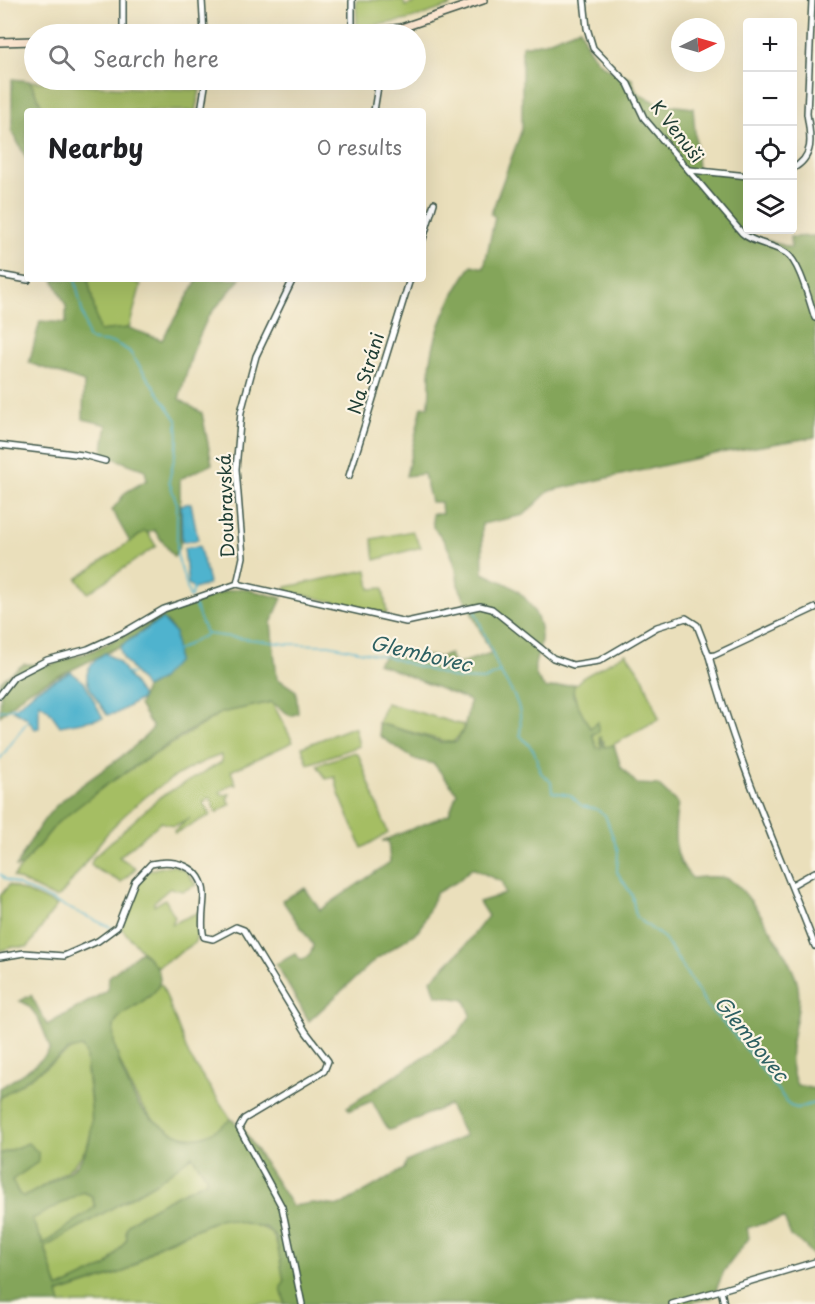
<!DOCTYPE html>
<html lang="en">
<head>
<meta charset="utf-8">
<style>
	:root { --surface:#fff; --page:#f2f2f2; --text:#202124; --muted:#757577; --line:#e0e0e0 }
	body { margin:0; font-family:"Playpen Sans",sans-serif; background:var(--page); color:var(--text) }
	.controls { position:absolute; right:18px; top:18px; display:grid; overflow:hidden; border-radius:6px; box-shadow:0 6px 24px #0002 }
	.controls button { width:54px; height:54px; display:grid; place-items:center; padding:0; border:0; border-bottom:2px solid var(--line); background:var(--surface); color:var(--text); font:30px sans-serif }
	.compass { position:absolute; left:671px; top:18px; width:54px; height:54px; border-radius:50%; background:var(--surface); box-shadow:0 6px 24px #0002; rotate:85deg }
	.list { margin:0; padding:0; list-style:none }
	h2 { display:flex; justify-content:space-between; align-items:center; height:78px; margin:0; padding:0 24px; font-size:26px }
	h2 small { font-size:20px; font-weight:400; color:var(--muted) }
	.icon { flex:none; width:33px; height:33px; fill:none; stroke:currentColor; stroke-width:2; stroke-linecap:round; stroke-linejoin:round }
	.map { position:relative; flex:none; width:815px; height:1304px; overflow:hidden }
	.search { position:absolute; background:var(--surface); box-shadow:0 6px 24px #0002; left:24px; top:24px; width:402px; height:66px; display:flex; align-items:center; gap:15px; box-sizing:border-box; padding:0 21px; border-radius:33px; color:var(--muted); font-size:22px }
	.panel { position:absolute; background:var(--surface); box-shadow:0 6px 24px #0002; left:24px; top:108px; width:402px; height:174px; border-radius:6px }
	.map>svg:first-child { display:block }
</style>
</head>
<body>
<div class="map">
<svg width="815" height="1304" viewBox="0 0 815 1304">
	<rect width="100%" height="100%" fill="#fcf5e5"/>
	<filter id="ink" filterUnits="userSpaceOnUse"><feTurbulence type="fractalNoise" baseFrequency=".0167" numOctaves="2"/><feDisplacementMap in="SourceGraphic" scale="12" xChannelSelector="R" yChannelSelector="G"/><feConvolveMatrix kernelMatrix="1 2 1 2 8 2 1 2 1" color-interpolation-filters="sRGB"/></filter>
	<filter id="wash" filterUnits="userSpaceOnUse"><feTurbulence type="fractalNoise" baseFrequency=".008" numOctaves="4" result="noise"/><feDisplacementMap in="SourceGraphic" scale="24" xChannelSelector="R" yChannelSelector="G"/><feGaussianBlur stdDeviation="1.35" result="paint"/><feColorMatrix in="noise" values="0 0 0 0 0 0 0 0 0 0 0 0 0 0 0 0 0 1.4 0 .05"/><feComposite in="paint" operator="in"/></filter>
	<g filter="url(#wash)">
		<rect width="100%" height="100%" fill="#eadfbb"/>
		<g fill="#a5be64" stroke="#627e4c" stroke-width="1.5">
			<path d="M356 0H403L405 6 423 0H453L450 6 408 20 357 28Z"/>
			<path d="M30 81 115 87 200 90 195 111H44Z"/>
			<path d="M88 279H120L141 284 129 328 99 331Z"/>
			<path d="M146 530 156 546 88 593 77 579Z"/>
			<path d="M412 531 421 547 375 560 372 539Z"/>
			<path d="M367 570 370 589 383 588 387 614 286 591V587Z"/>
			<path d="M626 653 643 677 659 719 609 747H604V741L599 738 601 749H597L593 738V727L590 728 578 705 572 688 582 678Z"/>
			<path d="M272 702 293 742 231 771 236 785 232 784 220 792 223 795 230 794 227 799 231 804 216 813 210 797 203 803 211 815 175 833 174 831 190 818 174 826 161 822 119 857 136 868 121 882 94 868 91 864 93 858 160 797 222 762 221 755C179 769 139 798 110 830 92 851 78 875 60 896L55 898 13 877 57 823 106 785 221 713Z"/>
			<path d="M386 703 463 725 464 730 452 743 378 723Z"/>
			<path d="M350 728H355L359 746 308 764 302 747Z"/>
			<path d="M354 752 359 756 388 833 362 848 339 794 335 777 326 779 317 765Z"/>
			<path d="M173 865 186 871 196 885 183 891 170 888 154 902V906L165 899 175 917 172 924 201 911 195 943 157 967 121 928 138 883 149 870Z"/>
			<path d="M9 885 57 905 28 947H13L0 951V896Z"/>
			<path d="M158 984 162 985 189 1056 231 1119 208 1138C160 1143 135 1103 121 1064 116 1052 110 1036 115 1024 119 1011 138 1007 147 999 152 995 155 989 158 984Z"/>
			<path d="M77 1046 84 1049 86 1055C87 1108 110 1147 54 1179 43 1185 32 1195 21 1197L12 1180 28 1169V1143L0 1154V1098Z"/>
			<path d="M192 1155 207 1178 206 1181C189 1189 139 1212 129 1225 125 1230 126 1234 127 1239L107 1266 58 1289 45 1247 157 1182Z"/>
			<path d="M83 1192 92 1196 95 1207 44 1244 31 1219Z"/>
			<path d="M222 1218C279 1231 274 1224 284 1282L281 1287 285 1304H61L57 1294 126 1271 160 1245Z"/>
		</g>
		<g fill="#84a55a" stroke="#527147" stroke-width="1.5" fill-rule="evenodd">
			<path d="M580 28C590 58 601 70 632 79L637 93 660 104 693 108 698 169 747 175 748 230H750V235L791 248 790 237 815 236V437L720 453 549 491 524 515 482 524 483 573C495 579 511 584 520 593 532 604 542 622 541 639 539 663 525 667 546 689L574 684 573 695 590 728 598 722 599 732 592 734 597 748H601L600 736 604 747 614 745 621 767 637 784 658 785 678 804C673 831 672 858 692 878 703 877 718 875 728 879 748 888 795 965 798 986 803 1022 780 1048 797 1085L815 1089V1258L804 1245 791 1236 784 1218 747 1228 749 1238 724 1271 713 1297 687 1304H285L281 1287 284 1282 276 1237 267 1228 222 1218 160 1244 126 1271 58 1293 61 1304H0V1154L28 1143 38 1152V1162L12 1180 19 1194 24 1197C40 1188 58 1180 72 1169 105 1143 87 1089 86 1055L82 1047 69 1050 0 1098V1088C12 1080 46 1061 50 1048 45 1033 36 1006 20 1001L31 995 47 1025 107 991 109 977 141 951C145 956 154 962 157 968 172 996 126 1005 116 1021 106 1038 129 1093 141 1108 150 1119 161 1126 174 1133 198 1144 212 1134 231 1119L243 1129 292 1206 313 1203 339 1206 404 1169 406 1162 465 1136 449 1105 390 1130 386 1127 372 1101 350 1110 347 1107 457 1035 471 1015 465 1000 436 995 431 980 464 947 488 916 479 902 505 894 502 882 472 868 458 881 436 893 420 930 376 959 309 1021 276 964 295 954 301 960C308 957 313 953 313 945L282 900 305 888 320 910 390 862 388 841H382L449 814 457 793 434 764 414 759 380 736 378 723 441 742H456L464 730 470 701 377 663 388 654 440 657 450 654 455 665 491 653 458 585C457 562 449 544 433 527L432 514H442L441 502H431L424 474 406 476 422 406 428 407C432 391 428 376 431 360 436 326 453 292 472 265L484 268 495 217 491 214 522 129V46L545 42ZM192 1156 207 1177 206 1181C189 1189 138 1213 128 1225 125 1229 126 1234 127 1239L107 1266 58 1289 45 1247 157 1182ZM83 1192 92 1196 95 1207 43 1244 32 1219Z"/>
			<path d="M12 79 30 81 44 111H27V160L12 131Z"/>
			<path d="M53 279H88L99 331 129 328 162 340 198 279H240L208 317 194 348 179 399 202 413 212 464 180 479V545L174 557 154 530 147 533 145 531 130 542 112 510 126 492 147 480 145 470 102 454 107 425 83 419 84 382 29 363 40 321 66 323V306Z"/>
			<path d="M242 588 282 598 271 623 277 678 296 691 298 713 291 716 271 702 221 713 184 734 106 785 57 823 22 866 16 867C28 846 39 823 56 806 87 777 125 760 153 728L139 705 146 688 161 679 175 633 167 622 152 624 122 645 26 692 0 716 1 681 24 664 49 665 92 651 173 611 222 592Z"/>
		</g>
		<g fill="#4fb3ce" stroke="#377881" stroke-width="1.5">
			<path d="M191 503 198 540 182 542 181 505Z"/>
			<path d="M199 546 209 582 207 585 194 589 188 584 184 548Z"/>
			<path d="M162 619 175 633 177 661 161 679 146 688 123 658 120 649 122 645Z"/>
			<path d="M105 653 119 662 141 695V699L117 713 107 715C91 689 72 674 105 653Z"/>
			<path d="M71 672 84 682 103 718 60 726 48 709 39 703V728L35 729 27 718 13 710 36 690Z"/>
		</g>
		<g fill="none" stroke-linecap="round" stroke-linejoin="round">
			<g stroke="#4fb3ce" stroke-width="1.5">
				<path d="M75 279 88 338 94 341 115 343 129 351 177 420 178 441 169 481 177 504V555L190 598"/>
				<path d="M191 597 194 587"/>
				<path d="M193 602 206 633"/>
				<path d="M475 611 500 672"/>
				<path d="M176 651 207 634 287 644 329 645 388 657 457 679 484 680 500 672C515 697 523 705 520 735L534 751 541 773 551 782 552 792 570 795 582 806 596 809 605 815 618 851 617 872 632 895 636 917 664 938 708 1007 739 1040 790 1106 797 1108 815 1103"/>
				<path d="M126 673 132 674"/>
				<path d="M0 711 17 707"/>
				<path d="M0 759 29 719"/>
				<path d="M0 874 5 879 112 928"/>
			</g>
		</g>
	</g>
	<g filter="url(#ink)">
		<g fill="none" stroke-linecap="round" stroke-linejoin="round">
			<defs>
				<g id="minor">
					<path d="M123 0V34"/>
					<path d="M202 0 204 34"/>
					<path d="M584 0 587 28 593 48 628 84 644 118 742 233C754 244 772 244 786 253 800 262 809 301 815 318"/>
					<path d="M352 34V0"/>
					<path d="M201 111 206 80"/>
					<path d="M374 111 379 80"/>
					<path d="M792 169C815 157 811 137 807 114L812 0"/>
					<path d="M690 170 748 176"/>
					<path d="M423 239 434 203"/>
					<path d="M0 275 28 280"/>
					<path d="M0 445 83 455 105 461"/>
					<path d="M349 476 410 279"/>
					<path d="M237 584 406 622 480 606 492 609 553 658 573 665 599 661 657 627 686 618 697 625 709 656 715 655 815 608"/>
					<path d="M709 656C735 756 778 850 815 946"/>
					<path d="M0 695 14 677 47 660 88 649 123 633 164 609 237 584 243 557 236 469 241 412 256 356 293 279"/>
					<path d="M792 885 815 872"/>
					<path d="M0 957 24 953 64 956 98 941 117 927 135 881 151 864C174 859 202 865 204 894 204 908 200 924 204 937L213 939 236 927 244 930 306 1032 328 1061 324 1071 244 1119 239 1128 282 1207 302 1304"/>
					<path d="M721 1290 815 1262"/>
					<path d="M672 1304 721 1290 724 1304"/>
				</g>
				<g id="secondary">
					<path d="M355 34 401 28 483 0"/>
					<path d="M0 42 34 41"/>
				</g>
			</defs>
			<use href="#minor" stroke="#3d5548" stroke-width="8"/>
			<use href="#secondary" stroke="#3d5548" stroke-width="10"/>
			<use href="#minor" stroke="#fff" stroke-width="5"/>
			<use href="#secondary" stroke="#fbe5cf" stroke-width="7"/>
		</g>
	</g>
	<g text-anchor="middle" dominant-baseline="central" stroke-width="4.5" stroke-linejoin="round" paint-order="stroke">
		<g font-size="18" fill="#1f3d34" stroke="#fcf5e5">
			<text transform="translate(678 131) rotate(52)">K Venuši</text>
			<text transform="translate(365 373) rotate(-73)">Na Stráni</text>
			<text transform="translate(225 506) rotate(-92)">Doubravská</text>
		</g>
		<g font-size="20" font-style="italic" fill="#2d6062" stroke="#fcf5e5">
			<text transform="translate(421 653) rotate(13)">Glembovec</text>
			<text transform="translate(752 1038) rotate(51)">Glembovec</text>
		</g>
	</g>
</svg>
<div class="controls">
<button>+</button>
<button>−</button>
<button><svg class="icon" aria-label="locate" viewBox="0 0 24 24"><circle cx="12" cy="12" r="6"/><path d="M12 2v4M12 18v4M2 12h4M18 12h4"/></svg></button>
<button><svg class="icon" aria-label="layers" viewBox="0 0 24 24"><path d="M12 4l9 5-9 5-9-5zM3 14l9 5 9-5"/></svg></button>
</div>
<svg class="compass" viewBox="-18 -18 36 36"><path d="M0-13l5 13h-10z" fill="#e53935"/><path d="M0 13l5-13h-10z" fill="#757577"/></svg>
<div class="search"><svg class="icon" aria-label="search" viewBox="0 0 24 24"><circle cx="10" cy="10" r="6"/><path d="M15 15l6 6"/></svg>Search here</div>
<section class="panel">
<h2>Nearby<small>0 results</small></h2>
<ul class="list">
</ul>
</section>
</div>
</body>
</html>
